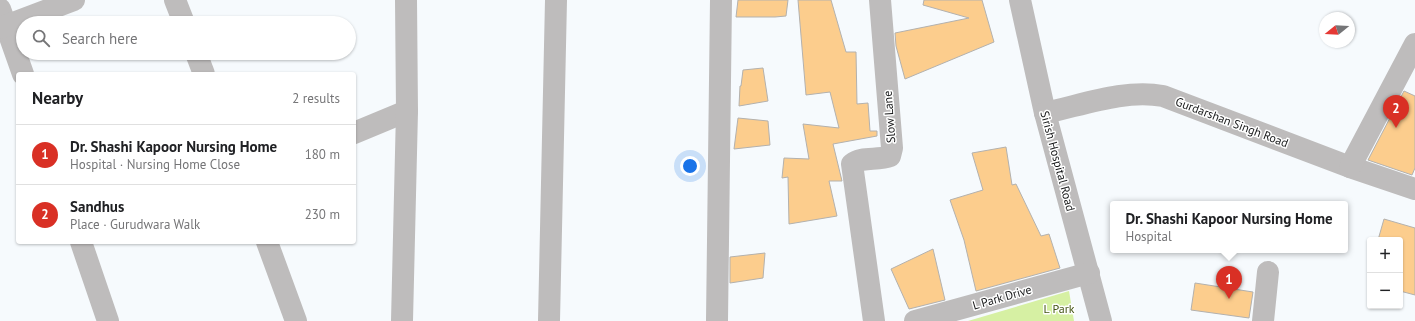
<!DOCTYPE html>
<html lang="en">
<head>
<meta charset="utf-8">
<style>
	:root { --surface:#fff; --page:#f2f2f2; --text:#202124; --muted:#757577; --line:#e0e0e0; --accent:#d93025 }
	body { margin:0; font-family:"PT Sans",sans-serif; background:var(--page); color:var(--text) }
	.controls { position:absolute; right:12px; bottom:12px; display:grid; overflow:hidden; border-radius:4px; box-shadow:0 1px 3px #0004 }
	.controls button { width:36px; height:36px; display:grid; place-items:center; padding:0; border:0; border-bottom:1px solid var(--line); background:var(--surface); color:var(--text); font:20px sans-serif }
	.compass { position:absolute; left:1319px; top:12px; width:36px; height:36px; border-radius:50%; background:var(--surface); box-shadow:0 1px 3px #0004; rotate:252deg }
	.you { position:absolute; left:690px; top:166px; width:14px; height:14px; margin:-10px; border:3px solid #fff; border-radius:50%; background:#1a73e8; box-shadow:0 0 0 6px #1a73e833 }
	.badge { display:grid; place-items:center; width:26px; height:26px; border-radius:50%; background:var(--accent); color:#fff; font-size:13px; font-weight:700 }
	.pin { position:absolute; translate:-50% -33px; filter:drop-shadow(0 1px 2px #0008) }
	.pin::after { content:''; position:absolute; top:21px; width:14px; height:12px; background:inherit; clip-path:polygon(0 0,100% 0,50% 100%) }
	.popup { position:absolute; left:1110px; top:201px; width:238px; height:52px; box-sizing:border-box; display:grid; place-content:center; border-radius:4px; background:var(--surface); filter:drop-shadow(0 1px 3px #0005); font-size:13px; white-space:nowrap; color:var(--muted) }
	.popup b { font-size:15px; color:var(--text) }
	.popup::after { content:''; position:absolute; left:50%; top:100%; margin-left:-8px; border:8px solid transparent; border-top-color:var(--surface) }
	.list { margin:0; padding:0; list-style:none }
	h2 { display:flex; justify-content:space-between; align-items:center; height:52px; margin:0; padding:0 16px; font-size:17px }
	h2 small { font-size:13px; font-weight:400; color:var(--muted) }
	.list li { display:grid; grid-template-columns:26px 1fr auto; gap:12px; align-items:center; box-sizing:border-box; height:60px; padding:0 16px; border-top:1px solid var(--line) }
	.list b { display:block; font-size:15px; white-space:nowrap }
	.list p { margin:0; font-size:13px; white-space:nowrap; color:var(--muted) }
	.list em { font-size:13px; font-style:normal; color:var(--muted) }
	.icon { flex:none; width:22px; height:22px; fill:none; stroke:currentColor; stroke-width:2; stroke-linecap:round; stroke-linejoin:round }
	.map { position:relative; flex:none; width:1415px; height:321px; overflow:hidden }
	.search { position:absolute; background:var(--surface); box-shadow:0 1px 3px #0004; left:16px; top:16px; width:340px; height:44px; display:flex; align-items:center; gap:10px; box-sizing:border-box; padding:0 14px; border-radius:22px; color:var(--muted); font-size:15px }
	.panel { position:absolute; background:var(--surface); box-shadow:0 1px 3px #0004; left:16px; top:72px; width:340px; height:172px; border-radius:4px }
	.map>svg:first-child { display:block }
</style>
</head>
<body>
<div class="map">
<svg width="1415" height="321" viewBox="0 0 1415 321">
	<rect width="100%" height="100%" fill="#f6fafd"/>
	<path fill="#d6f0a3" d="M1069 291 1074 321H968Z"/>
	<g fill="#fccd8d" stroke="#b3b1ae">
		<path d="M738 0H788L786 16 775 17H736Z"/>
		<path d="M798 0H831L846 52H856L857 104 868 103 870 131H877V136L833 144 842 181H829L837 216 789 224 788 177 782 178 784 158 809 159 803 124 839 128 830 92 806 95Z"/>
		<path d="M924 0H982L994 42 905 79 896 46 895 33 969 18 923 5Z"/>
		<path d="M763 68 768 101 739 106 740 86H741L743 70Z"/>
		<path d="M1404 91 1415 96V168L1412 175 1368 160Z"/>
		<path d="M738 118 768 121 770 145 734 149Z"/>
		<path d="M1006 147 1012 185 1016 184 1041 236 1049 234 1060 268 976 291 964 240 950 200 983 190 972 153Z"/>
		<path d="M1384 219 1415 228V295L1400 291V240H1378Z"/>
		<path d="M933 249 945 300 909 309 891 269Z"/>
		<path d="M765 253 763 278 730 283V257Z"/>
		<path d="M1195 283 1253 292 1249 318 1191 310Z"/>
	</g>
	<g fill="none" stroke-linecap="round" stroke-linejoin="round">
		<g stroke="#bebcbc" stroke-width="22">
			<path d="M175 0 184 23"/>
			<path d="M1020 0 1045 113 1101 321"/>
			<path d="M0 9 23 74"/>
			<path d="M0 28 74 0"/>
			<path d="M196 53 204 74"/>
			<path d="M1045 113C1083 105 1124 89 1163 96L1350 167 1415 189"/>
			<path d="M354 133 407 111"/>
			<path d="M1350 167 1415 44"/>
			<path d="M81 242 108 321"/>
			<path d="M267 242 296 321"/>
			<path d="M402 321 407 111 406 0"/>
			<path d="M549 321 556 0"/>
			<path d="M717 321 721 0"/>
			<path d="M874 321 852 164C862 156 878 161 890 156L892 148 880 0"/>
			<path d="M915 321 1089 273"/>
			<path d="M1263 321 1268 272"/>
		</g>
	</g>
	<g text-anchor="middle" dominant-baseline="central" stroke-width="3" stroke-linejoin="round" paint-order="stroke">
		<g font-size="12" fill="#171819" stroke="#fff">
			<text transform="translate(889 117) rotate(-94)">Slow Lane</text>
			<text transform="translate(1232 122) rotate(21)">Gurdarshan Singh Road</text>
			<text transform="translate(1058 161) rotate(75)">Sirish Hospital Road</text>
			<text transform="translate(1002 297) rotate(-16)">L Park Drive</text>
		</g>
		<g font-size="12" fill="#455616" stroke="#fff">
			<text x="1059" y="308">L Park</text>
		</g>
	</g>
</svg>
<div class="controls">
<button>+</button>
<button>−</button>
</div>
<svg class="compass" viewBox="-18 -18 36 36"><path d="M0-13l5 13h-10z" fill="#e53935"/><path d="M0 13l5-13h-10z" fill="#757577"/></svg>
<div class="you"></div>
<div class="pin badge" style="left:1229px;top:299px">1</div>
<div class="popup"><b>Dr. Shashi Kapoor Nursing Home</b>Hospital</div>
<div class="pin badge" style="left:1396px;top:128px">2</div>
<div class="search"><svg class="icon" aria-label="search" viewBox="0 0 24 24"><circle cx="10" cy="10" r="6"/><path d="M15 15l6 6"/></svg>Search here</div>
<section class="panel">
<h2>Nearby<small>2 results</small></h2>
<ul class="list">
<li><span class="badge">1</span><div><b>Dr. Shashi Kapoor Nursing Home</b><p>Hospital · Nursing Home Close</p></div><em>180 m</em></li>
<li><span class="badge">2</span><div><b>Sandhus</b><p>Place · Gurudwara Walk</p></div><em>230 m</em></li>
</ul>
</section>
</div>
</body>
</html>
